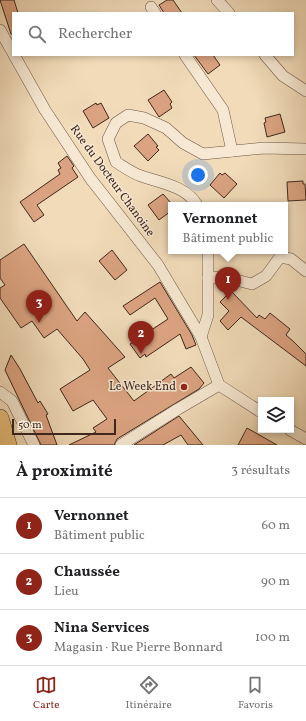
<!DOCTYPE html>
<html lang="fr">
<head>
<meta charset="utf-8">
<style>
	:root { --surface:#fff; --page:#f6f6f6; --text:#202124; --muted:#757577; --line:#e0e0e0; --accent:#8f2418 }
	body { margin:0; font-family:Vollkorn,serif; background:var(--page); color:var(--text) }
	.controls { position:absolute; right:12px; bottom:12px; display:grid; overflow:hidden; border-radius:0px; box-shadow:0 2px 6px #0003 }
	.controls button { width:36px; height:36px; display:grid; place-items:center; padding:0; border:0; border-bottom:1px solid var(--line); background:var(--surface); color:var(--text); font:20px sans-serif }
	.scale { position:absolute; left:12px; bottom:10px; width:104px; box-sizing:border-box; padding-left:4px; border:2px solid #40271c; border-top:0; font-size:11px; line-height:14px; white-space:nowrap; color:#40271c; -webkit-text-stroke:3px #f6e8d2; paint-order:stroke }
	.you { position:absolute; left:198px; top:175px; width:14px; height:14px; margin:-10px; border:3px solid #fff; border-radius:50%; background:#1a73e8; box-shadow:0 0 0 6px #1a73e833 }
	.badge { display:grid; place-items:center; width:26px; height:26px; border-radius:50%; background:var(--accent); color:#fff; font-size:13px; font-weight:700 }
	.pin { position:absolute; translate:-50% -33px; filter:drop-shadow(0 1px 2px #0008) }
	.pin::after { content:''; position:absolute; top:21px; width:14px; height:12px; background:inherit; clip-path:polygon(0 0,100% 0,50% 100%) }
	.popup { position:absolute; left:168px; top:202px; width:120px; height:52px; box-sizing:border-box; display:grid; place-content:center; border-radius:0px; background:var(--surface); filter:drop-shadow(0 1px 3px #0005); font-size:13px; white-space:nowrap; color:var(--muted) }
	.popup b { font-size:15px; color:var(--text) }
	.popup::after { content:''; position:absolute; left:50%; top:100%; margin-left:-8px; border:8px solid transparent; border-top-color:var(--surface) }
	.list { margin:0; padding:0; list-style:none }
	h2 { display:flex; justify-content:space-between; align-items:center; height:52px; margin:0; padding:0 16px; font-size:17px }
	h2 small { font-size:13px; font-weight:400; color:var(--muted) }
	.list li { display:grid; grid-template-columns:26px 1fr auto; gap:12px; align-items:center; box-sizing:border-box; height:56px; padding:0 16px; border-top:1px solid var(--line) }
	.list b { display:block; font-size:15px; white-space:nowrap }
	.list p { margin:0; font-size:13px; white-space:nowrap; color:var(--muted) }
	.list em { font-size:13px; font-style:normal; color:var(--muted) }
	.icon { flex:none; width:22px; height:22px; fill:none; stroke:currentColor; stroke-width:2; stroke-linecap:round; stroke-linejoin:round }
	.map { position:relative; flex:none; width:306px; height:445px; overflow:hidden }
	.search { position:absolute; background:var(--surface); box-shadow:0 2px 6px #0003; left:12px; right:12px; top:12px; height:44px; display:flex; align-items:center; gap:10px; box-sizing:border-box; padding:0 14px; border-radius:0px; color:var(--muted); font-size:15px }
	.sheet { height:220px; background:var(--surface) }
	nav { display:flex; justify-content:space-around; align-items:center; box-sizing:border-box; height:56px; border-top:1px solid var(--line); background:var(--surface); font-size:11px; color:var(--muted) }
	nav a { display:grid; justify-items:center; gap:2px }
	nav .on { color:var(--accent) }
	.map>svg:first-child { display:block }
</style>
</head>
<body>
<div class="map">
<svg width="306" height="445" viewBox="0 0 306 445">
	<rect width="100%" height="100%" fill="#f1dbb9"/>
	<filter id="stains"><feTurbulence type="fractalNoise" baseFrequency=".005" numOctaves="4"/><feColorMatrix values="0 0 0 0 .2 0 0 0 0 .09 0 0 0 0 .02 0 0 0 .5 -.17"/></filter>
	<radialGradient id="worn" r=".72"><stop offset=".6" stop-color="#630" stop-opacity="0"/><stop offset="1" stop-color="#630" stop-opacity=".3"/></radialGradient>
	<g fill="#dba381" stroke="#40271c">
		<path d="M0 0H14L18 13H13V34H11Z"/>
		<path d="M167 0H173L182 13H164L159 5Z"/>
		<path d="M194 55H213L220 65 208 74Z"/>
		<path d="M164 90 172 102 170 104 172 108 159 117 148 100Z"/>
		<path d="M96 103 97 105 101 103 109 118 93 128 83 111Z"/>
		<path d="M280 114 285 132 267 137 264 123 266 122 265 118Z"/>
		<path d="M148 134 158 146 156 147 159 150 148 161 134 146Z"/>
		<path d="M67 156 74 166 72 168 78 177 37 205 44 215 34 222 20 202 60 174 58 170 61 168 58 163Z"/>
		<path d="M220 173 222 175 225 173 237 184 224 198 210 185Z"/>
		<path d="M303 181V184H305L306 200 288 201 287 182Z"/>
		<path d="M163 194 171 203V211L159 220 148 205Z"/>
		<path d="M24 244 77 321 85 312 125 357 108 368 134 401 171 374 174 378 191 367 204 383 199 389 117 439 114 445H69L96 432 93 428 107 419 93 400 73 411 60 389 90 370 83 359 57 329 44 338 32 321 21 328 0 298V288L5 285 0 278V260Z"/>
		<path d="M112 250 127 270 115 280 99 261Z"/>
		<path d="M160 282 192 335 196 345 186 349 180 334 146 357 145 354 140 358 130 344 168 319 155 298 130 315 123 306Z"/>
		<path d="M231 291 257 318 259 315 265 319 270 313 290 329 286 335 294 342 306 354V366L241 317 228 330 220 321 229 311 220 302Z"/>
		<path d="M11 355 20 369 38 403 40 401 48 414 46 415 57 445H41L5 370Z"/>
		<path d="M179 416 203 445H188L181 435 163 445H134Z"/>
		<path d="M247 428 277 445H238Z"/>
	</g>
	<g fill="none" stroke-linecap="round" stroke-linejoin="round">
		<defs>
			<g id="minor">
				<path d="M217 0 229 13"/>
				<path d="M151 7 155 13"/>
				<path d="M0 30 13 53"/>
				<path d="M14 55 45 110 90 178 158 265 201 337 219 385 261 412"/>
				<path d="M185 55 223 110 232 151"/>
				<path d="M265 55 283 76 306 91"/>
				<path d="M197 205C186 186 161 183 141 176 132 173 124 167 116 162L108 139 116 123 128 115 144 118 166 128 183 143 203 154 264 148 306 149"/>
				<path d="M208 278 224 277 252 284 266 276 280 257 291 259 306 271"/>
				<path d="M201 337 208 315V251"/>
				<path d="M0 392 12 401 34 445"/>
				<path d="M290 430 306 439"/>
				<path d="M121 445 178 409 219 385"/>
			</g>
			<path id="primary" d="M0 418 8 445"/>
		</defs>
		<use href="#minor" stroke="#6c5443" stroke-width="12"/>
		<use href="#primary" stroke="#40271c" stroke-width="18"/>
		<use href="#minor" stroke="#f6e8d2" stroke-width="11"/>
		<use href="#primary" stroke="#e8be7c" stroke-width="17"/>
	</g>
	<circle fill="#8f2418" stroke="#f6e8d2" stroke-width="1.5" cx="184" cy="387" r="4"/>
	<g text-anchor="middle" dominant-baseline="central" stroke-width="3" stroke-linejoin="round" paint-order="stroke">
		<g font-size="12" fill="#40271c" stroke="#f6e8d2">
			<text transform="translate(112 181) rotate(54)">Rue du Docteur Chanoine</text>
		</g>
		<g font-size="12" fill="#40271c" stroke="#f6e8d2" text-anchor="end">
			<text x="176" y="387">Le Week End</text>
		</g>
	</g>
	<rect width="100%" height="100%" filter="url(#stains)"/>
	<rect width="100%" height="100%" fill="url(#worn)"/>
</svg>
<div class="controls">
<button><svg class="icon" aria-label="layers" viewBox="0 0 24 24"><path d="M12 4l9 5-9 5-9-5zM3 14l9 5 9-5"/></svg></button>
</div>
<div class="scale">50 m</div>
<div class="you"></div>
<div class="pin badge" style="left:228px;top:300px">1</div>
<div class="popup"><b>Vernonnet</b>Bâtiment public</div>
<div class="pin badge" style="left:141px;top:354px">2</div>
<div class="pin badge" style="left:39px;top:323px">3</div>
<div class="search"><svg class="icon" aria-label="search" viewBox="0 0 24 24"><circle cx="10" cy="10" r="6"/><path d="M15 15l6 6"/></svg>Rechercher</div>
</div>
<section class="sheet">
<h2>À proximité<small>3 résultats</small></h2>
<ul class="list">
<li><span class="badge">1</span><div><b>Vernonnet</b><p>Bâtiment public</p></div><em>60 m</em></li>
<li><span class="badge">2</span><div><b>Chaussée</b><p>Lieu</p></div><em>90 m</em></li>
<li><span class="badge">3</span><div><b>Nina Services</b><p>Magasin · Rue Pierre Bonnard</p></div><em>100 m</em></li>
</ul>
</section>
<nav>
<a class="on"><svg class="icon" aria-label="map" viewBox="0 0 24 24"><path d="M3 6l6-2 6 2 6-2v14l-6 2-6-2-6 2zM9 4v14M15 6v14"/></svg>Carte</a>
<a><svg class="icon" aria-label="directions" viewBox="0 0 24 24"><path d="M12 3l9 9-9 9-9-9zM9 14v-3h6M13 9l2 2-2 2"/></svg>Itinéraire</a>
<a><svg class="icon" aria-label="saved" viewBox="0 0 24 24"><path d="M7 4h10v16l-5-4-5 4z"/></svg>Favoris</a>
</nav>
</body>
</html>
